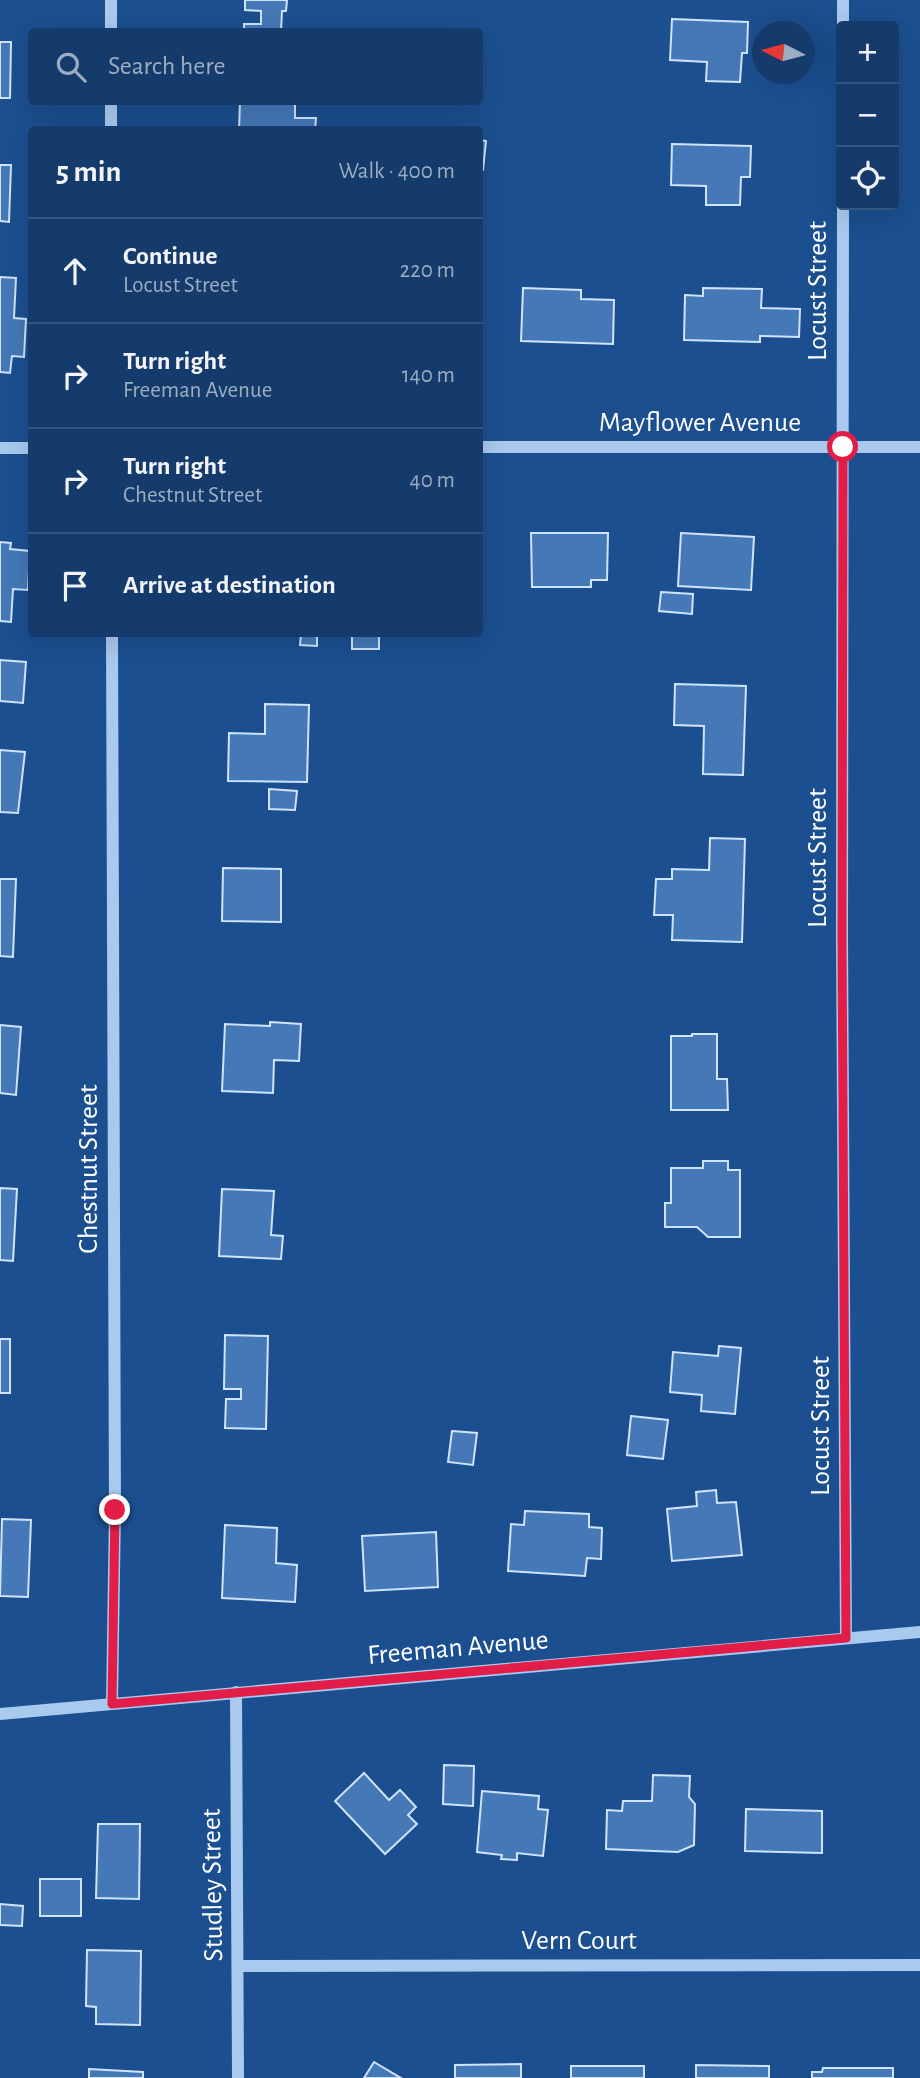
<!DOCTYPE html>
<html lang="en">
<head>
<meta charset="utf-8">
<style>
	:root { --surface:#143b6b; --page:#1d4271; --text:#f1f3f6; --muted:#9dadc1; --line:#33557e }
	body { margin:0; font-family:"Alegreya Sans",sans-serif; background:var(--page); color:var(--text) }
	.controls { position:absolute; right:21px; top:21px; display:grid; overflow:hidden; border-radius:7px; box-shadow:0 7px 28px #0002 }
	.controls button { width:63px; height:63px; display:grid; place-items:center; padding:0; border:0; border-bottom:2px solid var(--line); background:var(--surface); color:var(--text); font:35px sans-serif }
	.compass { position:absolute; left:752px; top:21px; width:63px; height:63px; border-radius:50%; background:var(--surface); box-shadow:0 7px 28px #0002; rotate:276deg }
	.stop { position:absolute; width:21px; height:21px; margin:-16px; border:5px solid #e11d48; border-radius:50%; background:#fff }
	.stop.end { background:#e11d48; border-color:#fff; box-shadow:0 2px 7px #0008 }
	.list { margin:0; padding:0; list-style:none }
	h2 { display:flex; justify-content:space-between; align-items:center; height:91px; margin:0; padding:0 28px; font-size:30px }
	h2 small { font-size:23px; font-weight:400; color:var(--muted) }
	.list li { display:grid; grid-template-columns:46px 1fr auto; gap:21px; align-items:center; box-sizing:border-box; height:105px; padding:0 28px; border-top:2px solid var(--line) }
	.list b { display:block; font-size:26px; white-space:nowrap }
	.list p { margin:0; font-size:23px; white-space:nowrap; color:var(--muted) }
	.list em { font-size:23px; font-style:normal; color:var(--muted) }
	.icon { flex:none; width:38px; height:38px; fill:none; stroke:currentColor; stroke-width:2; stroke-linecap:round; stroke-linejoin:round }
	.map { position:relative; flex:none; width:920px; height:2078px; overflow:hidden }
	.search { position:absolute; background:var(--surface); box-shadow:0 7px 28px #0002; left:28px; top:28px; width:455px; height:77px; display:flex; align-items:center; gap:18px; box-sizing:border-box; padding:0 24px; border-radius:7px; color:var(--muted); font-size:26px }
	.panel { position:absolute; background:var(--surface); box-shadow:0 7px 28px #0002; left:28px; top:126px; width:455px; height:511px; border-radius:7px }
	.map>svg:first-child { display:block }
</style>
</head>
<body>
<div class="map">
<svg width="920" height="2078" viewBox="0 0 920 2078">
	<rect width="100%" height="100%" fill="#1b4f8f"/>
	<g fill="#4478b7" stroke="#cfe3fa" stroke-width="2">
		<path d="M245 0H287L286 11H282L281 32H244V24H261V11L245 10Z"/>
		<path d="M672 19 748 22 747 53H742L740 82 706 81 707 62 670 60Z"/>
		<path d="M0 42H11L10 98H0Z"/>
		<path d="M240 102H295V118H316L315 130H239Z"/>
		<path d="M480 140 486 141 483 170H480Z"/>
		<path d="M672 144 751 146 750 177H741L740 205H706V186L671 185Z"/>
		<path d="M0 165H11L9 222 0 221Z"/>
		<path d="M0 277 16 278 14 318 26 319 24 357 12 356 10 373 0 372Z"/>
		<path d="M523 288 581 290V299L614 300 613 344 521 341Z"/>
		<path d="M703 288 762 289 761 308 800 309 799 337 760 336V342L684 340 685 295 703 296Z"/>
		<path d="M531 533H608L607 580H591V587H532Z"/>
		<path d="M681 533 754 537 751 590 678 586Z"/>
		<path d="M0 542 11 543 10 549 30 551 28 590 13 589 11 622 0 621Z"/>
		<path d="M661 592 693 594 692 614 659 611Z"/>
		<path d="M301 634H317V646L300 645Z"/>
		<rect x="352" y="634" width="27" height="15"/>
		<path d="M0 660 26 662 23 703 0 701Z"/>
		<path d="M675 684 746 686 743 775 703 774 704 726 674 725Z"/>
		<path d="M265 704 309 705 307 782 228 781 229 733 265 734Z"/>
		<path d="M0 750 25 752 18 813 0 812Z"/>
		<path d="M269 789 297 791 295 810 269 809Z"/>
		<path d="M710 838 745 839 742 942 672 940 673 915H654L656 879H672V869L709 870Z"/>
		<path d="M223 868 281 869V922L222 921Z"/>
		<path d="M0 879H16L13 957 0 956Z"/>
		<path d="M270 1022 301 1024 299 1061 274 1060 273 1093 222 1091 225 1024 270 1026Z"/>
		<path d="M0 1025 21 1027 16 1095 0 1093Z"/>
		<path d="M692 1034H717V1079H727L728 1110H671V1036H692Z"/>
		<path d="M703 1161H728V1170H740V1237H708L697 1227H665V1203H671V1168H703Z"/>
		<path d="M0 1188 17 1189 13 1261 0 1260Z"/>
		<path d="M222 1189 274 1191 271 1235 283 1236 281 1259 219 1256Z"/>
		<path d="M225 1335 268 1336 266 1429 225 1428 226 1399H241V1389H224Z"/>
		<rect x="0" y="1339" width="10" height="54"/>
		<path d="M719 1346 741 1348 735 1414 701 1411 702 1395 670 1392 673 1352 718 1356Z"/>
		<path d="M631 1416 668 1420 663 1459 627 1455Z"/>
		<path d="M452 1431 477 1433 473 1465 448 1462Z"/>
		<path d="M716 1490 717 1503 736 1502 742 1555 672 1561 667 1509 697 1506 696 1492Z"/>
		<path d="M525 1511 589 1514V1527L602 1528 601 1559 587 1558 585 1576 508 1571 511 1524 524 1525Z"/>
		<path d="M2 1519 31 1520 28 1597 0 1596Z"/>
		<path d="M225 1525 277 1528 276 1563 297 1565 295 1602 222 1598Z"/>
		<path d="M436 1532 438 1587 365 1591 362 1536Z"/>
		<path d="M444 1765 474 1766 473 1806 443 1804Z"/>
		<path d="M364 1773 389 1800 400 1790 416 1807 408 1815 417 1824 385 1854 335 1801Z"/>
		<path d="M653 1775 690 1776 689 1797 695 1804 694 1845 678 1852 606 1849 607 1810 622 1811 623 1801H652Z"/>
		<path d="M482 1791 539 1796 538 1809 548 1810 543 1856 517 1853V1860L501 1859 502 1855 477 1852Z"/>
		<path d="M746 1809 822 1811V1853L745 1851Z"/>
		<path d="M98 1824H140L139 1899 96 1898Z"/>
		<rect x="40" y="1879" width="41" height="37"/>
		<path d="M0 1904 23 1906 22 1926 0 1925Z"/>
		<path d="M87 1950 141 1951 140 2025 96 2024V2007L86 2006Z"/>
		<path d="M374 2062 401 2078H364Z"/>
		<path d="M521 2064V2078H455V2065Z"/>
		<path d="M696 2065 769 2066V2078H696Z"/>
		<rect x="571" y="2066" width="73" height="12"/>
		<path d="M823 2068H893V2078H812V2072H822Z"/>
		<path d="M89 2069 143 2072V2078H89Z"/>
	</g>
	<g fill="none" stroke-linecap="round" stroke-linejoin="round">
		<g stroke="#a9c9ee" stroke-width="12">
			<path d="M111 0V32"/>
			<path d="M843 0V26"/>
			<path d="M111 102V130"/>
			<path d="M843 205 842 936 846 1638"/>
			<path d="M480 447H920"/>
			<path d="M0 448H32"/>
			<path d="M112 634 115 1510 112 1704"/>
			<path d="M236 1692 238 2078"/>
			<path d="M0 1714 920 1632"/>
			<path d="M239 1966 920 1965"/>
		</g>
	</g>
	<g fill="none" stroke-linecap="round" stroke-linejoin="round">
		<path stroke="#e11d48" stroke-width="9" d="M115 1510 112 1704 846 1638 842 936 843 447"/>
	</g>
	<g text-anchor="middle" dominant-baseline="central" stroke-width="7" stroke-linejoin="round" paint-order="stroke">
		<g font-size="28" fill="#fff" stroke="#1b4f8f">
			<text transform="translate(818 291) rotate(-90)">Locust Street</text>
			<text x="700" y="423">Mayflower Avenue</text>
			<text transform="translate(818 858) rotate(-90)">Locust Street</text>
			<text transform="translate(89 1169) rotate(-90)">Chestnut Street</text>
			<text transform="translate(821 1426) rotate(-90)">Locust Street</text>
			<text transform="translate(458 1648) rotate(-5)">Freeman Avenue</text>
			<text transform="translate(213 1885) rotate(-91)">Studley Street</text>
			<text x="579" y="1941">Vern Court</text>
		</g>
	</g>
</svg>
<div class="controls">
<button>+</button>
<button>−</button>
<button><svg class="icon" aria-label="locate" viewBox="0 0 24 24"><circle cx="12" cy="12" r="6"/><path d="M12 2v4M12 18v4M2 12h4M18 12h4"/></svg></button>
</div>
<svg class="compass" viewBox="-18 -18 36 36"><path d="M0-13l5 13h-10z" fill="#e53935"/><path d="M0 13l5-13h-10z" fill="#9dadc1"/></svg>
<div class="stop" style="left:843px;top:447px"></div>
<div class="stop end" style="left:115px;top:1510px"></div>
<div class="search"><svg class="icon" aria-label="search" viewBox="0 0 24 24"><circle cx="10" cy="10" r="6"/><path d="M15 15l6 6"/></svg>Search here</div>
<section class="panel">
<h2>5 min<small>Walk · 400 m</small></h2>
<ul class="list">
<li><svg class="icon" aria-label="ahead" viewBox="0 0 24 24"><path d="M12 20V5M6 11l6-6 6 6"/></svg><div><b>Continue</b><p>Locust Street</p></div><em>220 m</em></li>
<li><svg class="icon" aria-label="right" viewBox="0 0 24 24"><path d="M7 20v-9h11M14 6l5 5-5 5"/></svg><div><b>Turn right</b><p>Freeman Avenue</p></div><em>140 m</em></li>
<li><svg class="icon" aria-label="right" viewBox="0 0 24 24"><path d="M7 20v-9h11M14 6l5 5-5 5"/></svg><div><b>Turn right</b><p>Chestnut Street</p></div><em>40 m</em></li>
<li><svg class="icon" aria-label="arrive" viewBox="0 0 24 24"><path d="M6 21V4h12l-3 4 3 4H6"/></svg><div><b>Arrive at destination</b></div></li>
</ul>
</section>
</div>
</body>
</html>
